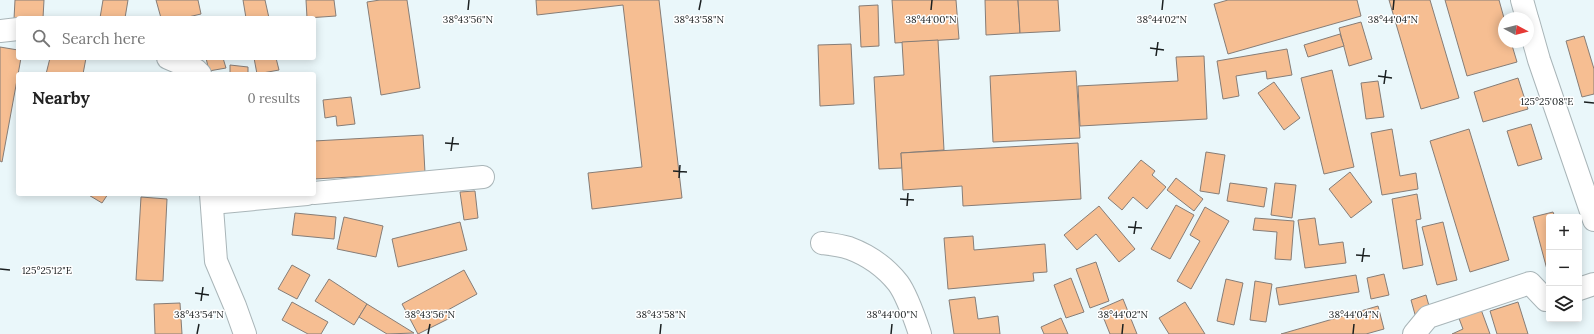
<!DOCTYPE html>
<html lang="en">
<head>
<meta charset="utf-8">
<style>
	:root { --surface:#fff; --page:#f6f6f6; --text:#222; --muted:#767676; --line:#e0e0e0 }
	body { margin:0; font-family:Lora,serif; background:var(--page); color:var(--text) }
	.controls { position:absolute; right:12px; bottom:12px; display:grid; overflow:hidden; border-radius:4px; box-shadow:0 2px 10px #0003 }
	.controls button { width:36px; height:36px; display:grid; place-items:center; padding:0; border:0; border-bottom:1px solid var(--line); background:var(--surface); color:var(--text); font:20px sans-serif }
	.compass { position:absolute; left:1498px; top:12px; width:36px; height:36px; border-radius:50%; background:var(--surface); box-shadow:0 2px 10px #0003; rotate:97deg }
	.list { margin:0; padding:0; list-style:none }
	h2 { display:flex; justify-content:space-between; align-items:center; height:52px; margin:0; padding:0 16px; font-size:17px }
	h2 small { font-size:13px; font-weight:400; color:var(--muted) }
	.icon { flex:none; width:22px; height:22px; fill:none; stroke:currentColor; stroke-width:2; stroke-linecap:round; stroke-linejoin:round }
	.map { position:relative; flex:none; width:1594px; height:334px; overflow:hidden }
	.search { position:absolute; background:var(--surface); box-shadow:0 2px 10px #0003; left:16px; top:16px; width:300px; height:44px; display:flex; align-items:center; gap:10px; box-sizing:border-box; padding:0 14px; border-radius:4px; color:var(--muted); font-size:15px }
	.panel { position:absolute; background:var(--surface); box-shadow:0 2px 10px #0003; left:16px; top:72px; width:300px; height:124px; border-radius:4px }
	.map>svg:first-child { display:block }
</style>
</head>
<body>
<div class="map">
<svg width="1594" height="334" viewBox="0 0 1594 334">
	<rect width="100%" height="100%" fill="#eaf7fa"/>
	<g fill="#f6be92" stroke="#867d77">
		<path d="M15 0H44L43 18 14 19Z"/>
		<path d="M103 0H128L125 18H100Z"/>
		<path d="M156 0H198L201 14 184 18H161Z"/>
		<path d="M243 0H265L269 18H246Z"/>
		<path d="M306 0H334L336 16 307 18Z"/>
		<path d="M380 0H407L420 88 381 95 367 2Z"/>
		<path d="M536 0H659L682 198 592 209 588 173 642 167 623 5 537 15Z"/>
		<path d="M892 0H956L959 39 895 43Z"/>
		<path d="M985 0H1018L1020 33 986 35Z"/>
		<path d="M1018 0H1058L1060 31 1020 33Z"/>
		<path d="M1228 0H1357L1361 16 1228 54 1214 4Z"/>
		<path d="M1389 0H1430L1459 98 1421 109Z"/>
		<path d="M1445 0H1499L1504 18V42H1511L1517 62 1467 76Z"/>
		<path d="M878 5 879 46 861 47 859 6Z"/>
		<path d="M1361 22 1372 59 1349 66 1339 28Z"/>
		<path d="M1340 34 1344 46 1308 57 1304 45Z"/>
		<path d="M1584 36 1594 69V94L1582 97 1566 41Z"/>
		<path d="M938 40 944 150 901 153 902 168 879 169 874 77 904 75 902 42Z"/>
		<path d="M851 44 854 104 820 106 818 45Z"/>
		<path d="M0 47 18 50V58H21L2 162 0 161Z"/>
		<path d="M1287 49 1292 75 1267 79 1266 71 1236 76 1239 96 1223 99 1217 61Z"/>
		<path d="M1204 56 1207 119 1080 126 1078 86 1178 81 1176 57Z"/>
		<path d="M50 58H86L83 74H46Z"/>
		<path d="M206 58H223L226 68 209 71Z"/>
		<path d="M254 58H276L279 70 257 74Z"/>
		<path d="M230 65 248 67V74H230Z"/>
		<path d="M1332 70 1354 167 1324 174 1301 78Z"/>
		<path d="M1076 71 1080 138 993 142 990 76Z"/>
		<path d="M1518 78 1528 109 1483 122 1474 92Z"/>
		<path d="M1378 81 1384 117 1366 119 1361 83Z"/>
		<path d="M1274 82 1300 118 1284 130 1258 93Z"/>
		<path d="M351 97 355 124 337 126 336 116 325 118 323 100Z"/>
		<path d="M1531 124 1542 159 1518 166 1507 131Z"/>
		<path d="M1392 129 1400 176 1416 173 1418 189 1382 195 1371 133Z"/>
		<path d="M1469 129 1509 260 1470 272 1430 141Z"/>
		<path d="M423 135 425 173 314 179V141Z"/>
		<path d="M1078 143 1081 199 963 206 962 186 903 190 901 153Z"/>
		<path d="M1206 152 1225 155 1219 194 1200 191Z"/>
		<path d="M1141 160 1155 171 1152 175 1166 187 1147 209 1133 197 1122 210 1108 198Z"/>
		<path d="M1350 172 1372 202 1351 218 1329 189Z"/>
		<path d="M1176 178 1203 199 1194 211 1167 190Z"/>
		<path d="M1230 183 1267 188 1264 207 1227 201Z"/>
		<path d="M1275 183 1296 185 1292 218 1271 215Z"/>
		<path d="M475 191 478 218 464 220 460 192Z"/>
		<path d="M87 194H108L102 203Z"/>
		<path d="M1417 194 1421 219 1416 220 1423 265 1403 269 1392 199Z"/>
		<path d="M141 197 167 199 163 281 136 280Z"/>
		<path d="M1176 205 1194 215 1170 259 1151 249Z"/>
		<path d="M1099 206 1135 249 1119 262 1096 234 1077 250 1064 235Z"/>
		<path d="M1205 207 1229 221 1191 289 1177 281 1200 241 1190 235Z"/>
		<path d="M1553 212 1555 217H1549V277L1533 217Z"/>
		<path d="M295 213 336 217 334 239 292 235Z"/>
		<path d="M344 217 383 226 376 257 337 249Z"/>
		<path d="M1255 218 1294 221 1291 260 1275 259 1277 232 1253 230Z"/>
		<path d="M1315 218 1319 245 1343 242 1346 263 1305 268 1298 220Z"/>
		<path d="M460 222 467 250 398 267 392 239Z"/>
		<path d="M1443 222 1457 280 1437 285 1422 227Z"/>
		<path d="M973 236 974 250 1045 244 1047 272 1033 273 1034 281 948 289 944 238Z"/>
		<path d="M1096 262 1109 301 1090 308 1076 269Z"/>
		<path d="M292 265 310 275 297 299 278 289Z"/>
		<path d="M464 270 477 294 446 311 450 318 418 334 402 304Z"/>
		<path d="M1384 274 1389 295 1371 299 1367 278Z"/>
		<path d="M1356 275 1359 292 1279 305 1276 288Z"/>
		<path d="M1071 278 1084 312 1066 318 1054 285Z"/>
		<path d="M329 279 367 304 354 325 315 301Z"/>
		<path d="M1226 279 1243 283 1234 325 1217 321Z"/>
		<path d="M1255 281 1272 284 1266 322 1250 320Z"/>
		<path d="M1426 295 1431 313 1416 318 1411 300Z"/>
		<path d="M975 297 978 319 998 316 1000 334H954L949 300Z"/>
		<path d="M1123 299 1137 334H1110L1100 309Z"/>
		<path d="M292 302 328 322 321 334H308L282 320Z"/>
		<path d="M1185 302 1205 334H1169L1159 318Z"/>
		<path d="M1518 302 1528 334H1497L1490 311Z"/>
		<path d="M180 303 182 334H155L154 304Z"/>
		<path d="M367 304 414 333 387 334 359 317Z"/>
		<path d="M1479 304 1490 334H1452L1463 329 1457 313Z"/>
		<path d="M1378 306 1384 329 1366 334H1281Z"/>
		<path d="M1061 318 1068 334H1044L1041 327Z"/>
	</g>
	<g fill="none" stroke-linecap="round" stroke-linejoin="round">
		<defs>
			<g id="street">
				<path d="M0 31 18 29"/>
				<path d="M168 58 196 70 200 74"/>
				<path d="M314 193 483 177"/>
				<path d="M211 194 216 261 235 306 245 334"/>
				<path d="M212 203 307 194"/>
				<path d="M822 243C830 244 840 245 849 248 868 255 886 268 898 283 907 295 915 319 920 334"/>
				<path d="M1579 289 1594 284"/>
				<path d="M1414 334 1428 317 1530 283 1546 300 1549 299"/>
			</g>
			<g id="secondary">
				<path d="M1522 0 1527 18"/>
				<path d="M1528 21 1539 60 1594 220"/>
			</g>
		</defs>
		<use href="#street" stroke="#a9b5b8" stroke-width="24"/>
		<use href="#secondary" stroke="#a9b5b8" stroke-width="24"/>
		<use href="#street" stroke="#fff" stroke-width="22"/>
		<use href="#secondary" stroke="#fff" stroke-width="22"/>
	</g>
	<path fill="none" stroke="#1b2021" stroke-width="1.5" d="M468 10 469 0M699 10 701 0M931 10 932 0M1162 10 1163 0M1393 10 1394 0M1150 48 1164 50M1156 56 1158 42M1378 76 1392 78M1384 84 1386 70M1584 102 1594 103M445 143 459 144M451 151 453 137M673 171 687 172M679 178 680 165M900 199 914 200M907 206 908 193M1128 227 1142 228M1134 234 1136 221M1356 255 1370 256M1362 262 1364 248M0 269 10 270M195 293 209 295M201 301 203 287M197 334 199 324M428 334 430 324M660 334 661 324M891 334 892 324M1122 334 1123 324M1353 334 1354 324"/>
	<g font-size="10" text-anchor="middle" fill="#1b2021" stroke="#fff" stroke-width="3" stroke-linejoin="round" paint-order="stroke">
		<text x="468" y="23">38°43'56"N</text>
		<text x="699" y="23">38°43'58"N</text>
		<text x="931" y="23">38°44'00"N</text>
		<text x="1162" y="23">38°44'02"N</text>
		<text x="1393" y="23">38°44'04"N</text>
		<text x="1547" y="105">125°25'08"E</text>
		<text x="47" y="274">125°25'12"E</text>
		<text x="199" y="318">38°43'54"N</text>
		<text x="430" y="318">38°43'56"N</text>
		<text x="661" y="318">38°43'58"N</text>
		<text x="892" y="318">38°44'00"N</text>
		<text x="1123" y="318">38°44'02"N</text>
		<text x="1354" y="318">38°44'04"N</text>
	</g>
</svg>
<div class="controls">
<button>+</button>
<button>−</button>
<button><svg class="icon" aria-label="layers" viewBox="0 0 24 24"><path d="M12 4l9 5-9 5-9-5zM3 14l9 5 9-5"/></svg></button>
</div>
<svg class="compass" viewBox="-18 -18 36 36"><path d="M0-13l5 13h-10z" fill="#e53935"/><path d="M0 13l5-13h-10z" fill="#767676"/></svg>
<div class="search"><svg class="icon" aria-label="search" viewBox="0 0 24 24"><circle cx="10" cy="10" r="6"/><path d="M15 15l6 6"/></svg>Search here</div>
<section class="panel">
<h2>Nearby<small>0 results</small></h2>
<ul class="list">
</ul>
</section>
</div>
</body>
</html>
